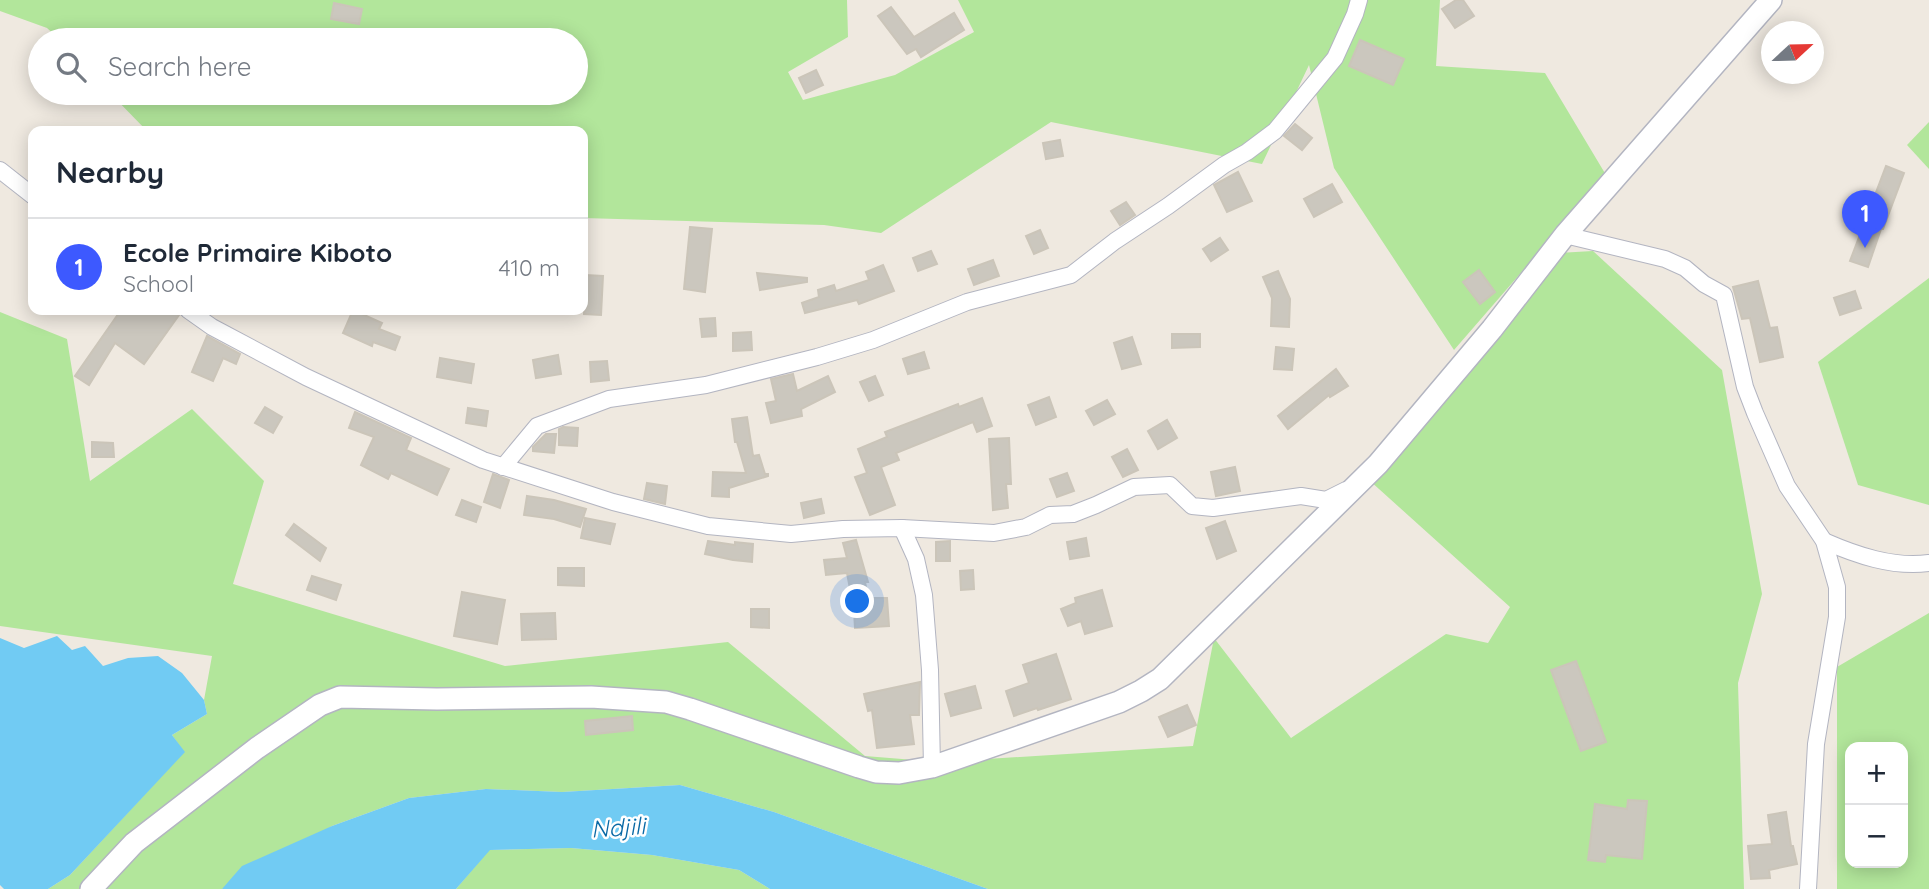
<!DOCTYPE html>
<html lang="en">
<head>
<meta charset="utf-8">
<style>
	:root { --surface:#fff; --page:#f2f2f3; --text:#1f2937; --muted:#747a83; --line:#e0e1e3; --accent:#3d59ff }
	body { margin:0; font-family:Quicksand,sans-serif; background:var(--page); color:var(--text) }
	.controls { position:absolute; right:21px; bottom:21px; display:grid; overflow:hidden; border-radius:14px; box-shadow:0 4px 18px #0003 }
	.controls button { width:63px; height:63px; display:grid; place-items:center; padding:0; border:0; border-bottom:2px solid var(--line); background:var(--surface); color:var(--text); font:35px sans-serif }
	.compass { position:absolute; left:1761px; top:21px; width:63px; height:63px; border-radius:50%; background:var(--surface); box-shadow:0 4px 18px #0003; rotate:68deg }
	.you { position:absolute; left:858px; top:602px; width:24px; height:24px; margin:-18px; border:5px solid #fff; border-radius:50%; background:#1a73e8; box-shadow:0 0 0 10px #1a73e833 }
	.badge { display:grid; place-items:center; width:46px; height:46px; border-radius:50%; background:var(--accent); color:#fff; font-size:23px; font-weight:700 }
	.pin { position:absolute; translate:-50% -58px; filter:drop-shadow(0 2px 4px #0008) }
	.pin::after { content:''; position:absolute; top:37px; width:24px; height:21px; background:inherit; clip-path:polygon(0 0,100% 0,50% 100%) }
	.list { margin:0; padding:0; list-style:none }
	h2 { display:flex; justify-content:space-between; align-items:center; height:91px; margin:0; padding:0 28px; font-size:30px }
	h2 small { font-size:23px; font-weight:400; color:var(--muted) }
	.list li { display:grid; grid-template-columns:46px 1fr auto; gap:21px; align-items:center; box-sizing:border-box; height:98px; padding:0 28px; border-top:2px solid var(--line) }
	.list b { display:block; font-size:26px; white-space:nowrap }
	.list p { margin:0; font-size:23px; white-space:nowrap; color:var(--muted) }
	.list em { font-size:23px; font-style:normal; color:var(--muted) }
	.icon { flex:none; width:38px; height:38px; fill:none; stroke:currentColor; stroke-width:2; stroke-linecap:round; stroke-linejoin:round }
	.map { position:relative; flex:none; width:1929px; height:889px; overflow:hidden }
	.search { position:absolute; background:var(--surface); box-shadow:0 4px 18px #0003; left:28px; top:28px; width:560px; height:77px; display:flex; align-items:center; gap:18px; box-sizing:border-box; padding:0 24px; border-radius:38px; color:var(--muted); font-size:26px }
	.panel { position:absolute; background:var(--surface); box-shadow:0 4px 18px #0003; left:28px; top:126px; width:560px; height:189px; border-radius:14px }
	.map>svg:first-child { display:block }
</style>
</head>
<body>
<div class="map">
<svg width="1929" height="889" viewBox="0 0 1929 889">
	<rect width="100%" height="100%" fill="#efe9e0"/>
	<g fill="#b2e69b" fill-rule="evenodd">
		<path d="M0 0H847L848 37 788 72 803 100 895 75 974 32 958 0H1440L1436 66 1545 73 1606 175 1454 350 1334 168 1309 65 1262 164 1051 122 881 233 824 225 583 218V131H147L110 93H576V40H60L47 28 0 11Z"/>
		<path d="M1929 122V169L1907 145Z"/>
		<path d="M1593 251 1722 370 1762 594 1738 683 1744 889H988L774 812 680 785 562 792 486 789 409 798 332 826 222 889H48L70 875 184 752 172 735 207 714 204 700 212 656 0 626V312L67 339 90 481 192 409 264 481 233 584 505 666 728 642 865 756 939 762 1193 746 1214 638 1291 738 1446 634 1488 643 1510 607 1369 480 1558 253Z"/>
		<path d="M1929 278V505L1858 485 1818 362Z"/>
		<path d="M1929 613V889H1837V667ZM1850 747H1903V863H1850Z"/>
		<path d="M571 848 652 855 739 870 770 889H456L489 850Z"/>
	</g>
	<g fill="#71cbf3">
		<path d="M57 636 72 650 85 646 103 666 128 658 158 656 182 673 204 700 207 714 172 735 185 752 70 875 48 889H4L0 885V638L24 648Z"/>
		<path d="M680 785 774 812 988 889H770L739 870 652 855 571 848 490 850 456 889H222L242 866 332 826 409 798 486 789 562 792Z"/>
	</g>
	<g fill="#cbc7be" stroke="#cbc5b9" stroke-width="2">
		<path d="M1456 0H1463L1474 16 1455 28 1442 9Z"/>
		<path d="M334 3 362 9 359 24 331 19Z"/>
		<path d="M891 7 914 37 954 13 964 30 921 57 916 49 907 54 878 16Z"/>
		<path d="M1360 40 1404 59 1393 85 1349 66Z"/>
		<path d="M816 70 823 85 806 93 799 78Z"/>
		<path d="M1295 124 1312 138 1302 150 1284 136Z"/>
		<path d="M1060 140 1063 156 1046 159 1043 143Z"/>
		<path d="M1886 166 1904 173 1883 229H1881L1868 267 1850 261Z"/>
		<path d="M1238 172 1252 201 1227 212 1214 185Z"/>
		<path d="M1332 184 1342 202 1314 217 1304 199Z"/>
		<path d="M1126 202 1135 215 1120 225 1111 211Z"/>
		<path d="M690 227 712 229 705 292 684 289Z"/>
		<path d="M1040 230 1048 248 1034 254 1026 236Z"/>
		<path d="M1220 238 1228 250 1211 261 1203 249Z"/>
		<path d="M931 251 937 264 918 271 913 258Z"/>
		<path d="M993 260 999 276 974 285 968 269Z"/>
		<path d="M883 265 894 291 859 304 857 300 805 313 802 303 819 297 818 290 834 285 836 291 869 280 866 272Z"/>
		<path d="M1479 270 1495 292 1480 304 1463 282Z"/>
		<path d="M1278 271 1290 299 1289 327 1271 326 1272 298 1263 277Z"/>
		<path d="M757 273 807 278V282L760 290Z"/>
		<path d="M585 275 603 276 601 315 584 314Z"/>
		<path d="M1758 281 1770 328 1777 327 1783 357 1760 362 1750 318 1742 319 1733 287Z"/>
		<path d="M1855 291 1861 308 1840 315 1834 298Z"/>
		<path d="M121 310H171L179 315 144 364 115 343 89 385 75 376Z"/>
		<path d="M353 310 382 323 379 329 400 337 395 350 373 342 372 346 343 333Z"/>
		<path d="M715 318 716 336 702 337 700 319Z"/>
		<path d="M751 332 752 350 733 351V333Z"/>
		<path d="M1172 334H1200V347L1172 348Z"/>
		<path d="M207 336 240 354 236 364 223 358 213 381 192 372Z"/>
		<path d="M1132 337 1141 364 1122 369 1114 343Z"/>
		<path d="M1276 347 1294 349 1292 370 1274 369Z"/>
		<path d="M924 352 929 368 908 374 903 359Z"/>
		<path d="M558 355 561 374 536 378 533 360Z"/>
		<path d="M440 358 474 364 471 383 437 377Z"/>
		<path d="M607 361 609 380 591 382 590 362Z"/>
		<path d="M1336 369 1348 386 1330 397 1329 395 1288 429 1278 416Z"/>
		<path d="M793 374 797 391 828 376 835 392 801 409 802 416 771 423 766 403 776 401 771 379Z"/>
		<path d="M875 376 883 395 869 401 860 382Z"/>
		<path d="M1049 397 1056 417 1036 425 1028 405Z"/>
		<path d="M982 398 992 426 977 432 973 422 896 453 899 460 881 467 895 505 870 515 855 477 867 473 858 449 887 437 885 432 958 404 959 407Z"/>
		<path d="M1107 400 1115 414 1094 425 1086 411Z"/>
		<path d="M265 407 282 417 273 433 255 423Z"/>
		<path d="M468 408 488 411 486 426 466 423Z"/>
		<path d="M355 412 411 438 406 450 449 469 437 495 391 473 388 479 361 465 374 437 349 428Z"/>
		<path d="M747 417 753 456 759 455 765 474H768V476L729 488V497L712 496 713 472 746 473 737 442H735L732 419Z"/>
		<path d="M1167 420 1177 438 1158 449 1148 431Z"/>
		<path d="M563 427 578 428 577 446 559 445V429Z"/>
		<path d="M546 434H556L554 453 533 451V447Z"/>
		<path d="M1009 438 1011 484H1006L1008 508 993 510 989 439Z"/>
		<path d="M92 442 113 443 114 457H92Z"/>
		<path d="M1127 449 1138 470 1123 477 1112 457Z"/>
		<path d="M1235 467 1240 491 1216 496 1211 472Z"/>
		<path d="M1067 473 1074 491 1057 497 1050 479Z"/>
		<path d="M493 474 509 480 500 508 484 502Z"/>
		<path d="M647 483 667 486 665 504 644 499Z"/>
		<path d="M527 496 554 500 586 509 580 527 554 519 524 515Z"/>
		<path d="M821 499 824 513 804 518 801 503Z"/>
		<path d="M462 500 481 507 476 522 456 515Z"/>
		<path d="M585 518 615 524 610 544 581 538Z"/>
		<path d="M1225 521 1236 551 1217 559 1206 528Z"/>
		<path d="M294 524 326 548 320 561 286 535Z"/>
		<path d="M1086 538 1089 556 1070 559 1067 542Z"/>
		<path d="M856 540 868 582H865L868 598H887L889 626 855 628 853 593 851 594 847 573 826 575 824 560 847 558 843 543Z"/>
		<path d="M708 541 735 545V542L753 544 752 562 733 560 705 554Z"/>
		<path d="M950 541V561H936V542Z"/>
		<path d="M558 568H584V586L558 585Z"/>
		<path d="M973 570 974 589 961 590 960 571Z"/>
		<path d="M312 576 341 585 336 600 307 590Z"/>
		<path d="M1102 590 1112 626 1085 634 1081 621 1068 626 1061 609 1076 603 1075 598Z"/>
		<path d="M462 592 505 600 497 644 454 636Z"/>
		<path d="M751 609H769V628L751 627Z"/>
		<path d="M555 613 556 639 522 640 521 614Z"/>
		<path d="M1056 654 1071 699 1038 710 1037 708 1014 716 1006 691 1029 683 1023 665Z"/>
		<path d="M1576 661 1606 742 1581 751 1551 670Z"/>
		<path d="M920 682 919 715H910L914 744 877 748 872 710 868 711 864 694Z"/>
		<path d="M975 686 981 708 951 716 945 694Z"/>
		<path d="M1187 705 1196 725 1168 737 1159 717Z"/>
		<path d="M632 716 633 730 586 735 585 721Z"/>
		<path d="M1628 800 1647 801 1642 859 1606 855 1605 862 1588 860 1595 804 1627 809Z"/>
		<path d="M1786 812 1791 846H1793L1797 864 1769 870 1770 878 1751 879 1748 846 1772 844 1768 815Z"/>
	</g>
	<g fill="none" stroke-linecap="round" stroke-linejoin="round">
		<defs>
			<g id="street">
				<path d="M0 170 33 196"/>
				<path d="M1565 235 1665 259 1685 268 1704 284 1724 295 1745 387 1755 413 1787 486 1824 541 1837 587V617L1816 744 1808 889"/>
				<path d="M188 310 212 327 306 377 483 460 613 502 708 526 791 534 843 529 902 528 994 533 1026 527 1050 515 1073 514 1096 505 1134 487 1170 485 1192 506 1213 508 1301 496 1326 500 1346 490"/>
				<path d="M503 467 537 426 609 399 706 385 817 357 873 340 967 302 1071 275 1115 241 1168 206 1224 165 1247 152 1275 131 1335 58 1355 14 1359 0"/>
				<path d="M902 528 916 559 924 595 930 670 932 767"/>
				<path d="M1824 541C1856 555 1893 568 1929 563"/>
			</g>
			<path id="secondary" d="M91 889 134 843 257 748 320 705 340 697 437 699 591 697 666 702 690 709 859 767 876 772 899 773 932 767 1119 702 1141 691 1160 679 1378 464 1492 329 1565 235 1771 0"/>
		</defs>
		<use href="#street" stroke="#b3b5c1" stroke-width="18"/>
		<use href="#secondary" stroke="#b3b5c1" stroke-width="24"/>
		<use href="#street" stroke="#fff" stroke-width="16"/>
		<use href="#secondary" stroke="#fff" stroke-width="21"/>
	</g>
	<g text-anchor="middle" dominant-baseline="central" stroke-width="5" stroke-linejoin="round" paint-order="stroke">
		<g font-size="24" font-style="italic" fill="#0969a5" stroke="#fff">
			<text transform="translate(618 827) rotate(-4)">Ndjili</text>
		</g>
	</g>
</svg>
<div class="controls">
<button>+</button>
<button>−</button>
</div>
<svg class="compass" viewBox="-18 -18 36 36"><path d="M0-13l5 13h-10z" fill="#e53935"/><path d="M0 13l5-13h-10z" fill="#747a83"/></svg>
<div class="you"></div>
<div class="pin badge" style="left:1865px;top:248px">1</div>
<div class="search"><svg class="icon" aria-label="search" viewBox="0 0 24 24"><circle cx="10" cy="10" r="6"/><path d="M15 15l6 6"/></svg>Search here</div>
<section class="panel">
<h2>Nearby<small></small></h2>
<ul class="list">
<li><span class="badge">1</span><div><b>Ecole Primaire Kiboto</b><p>School</p></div><em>410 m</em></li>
</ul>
</section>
</div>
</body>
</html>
